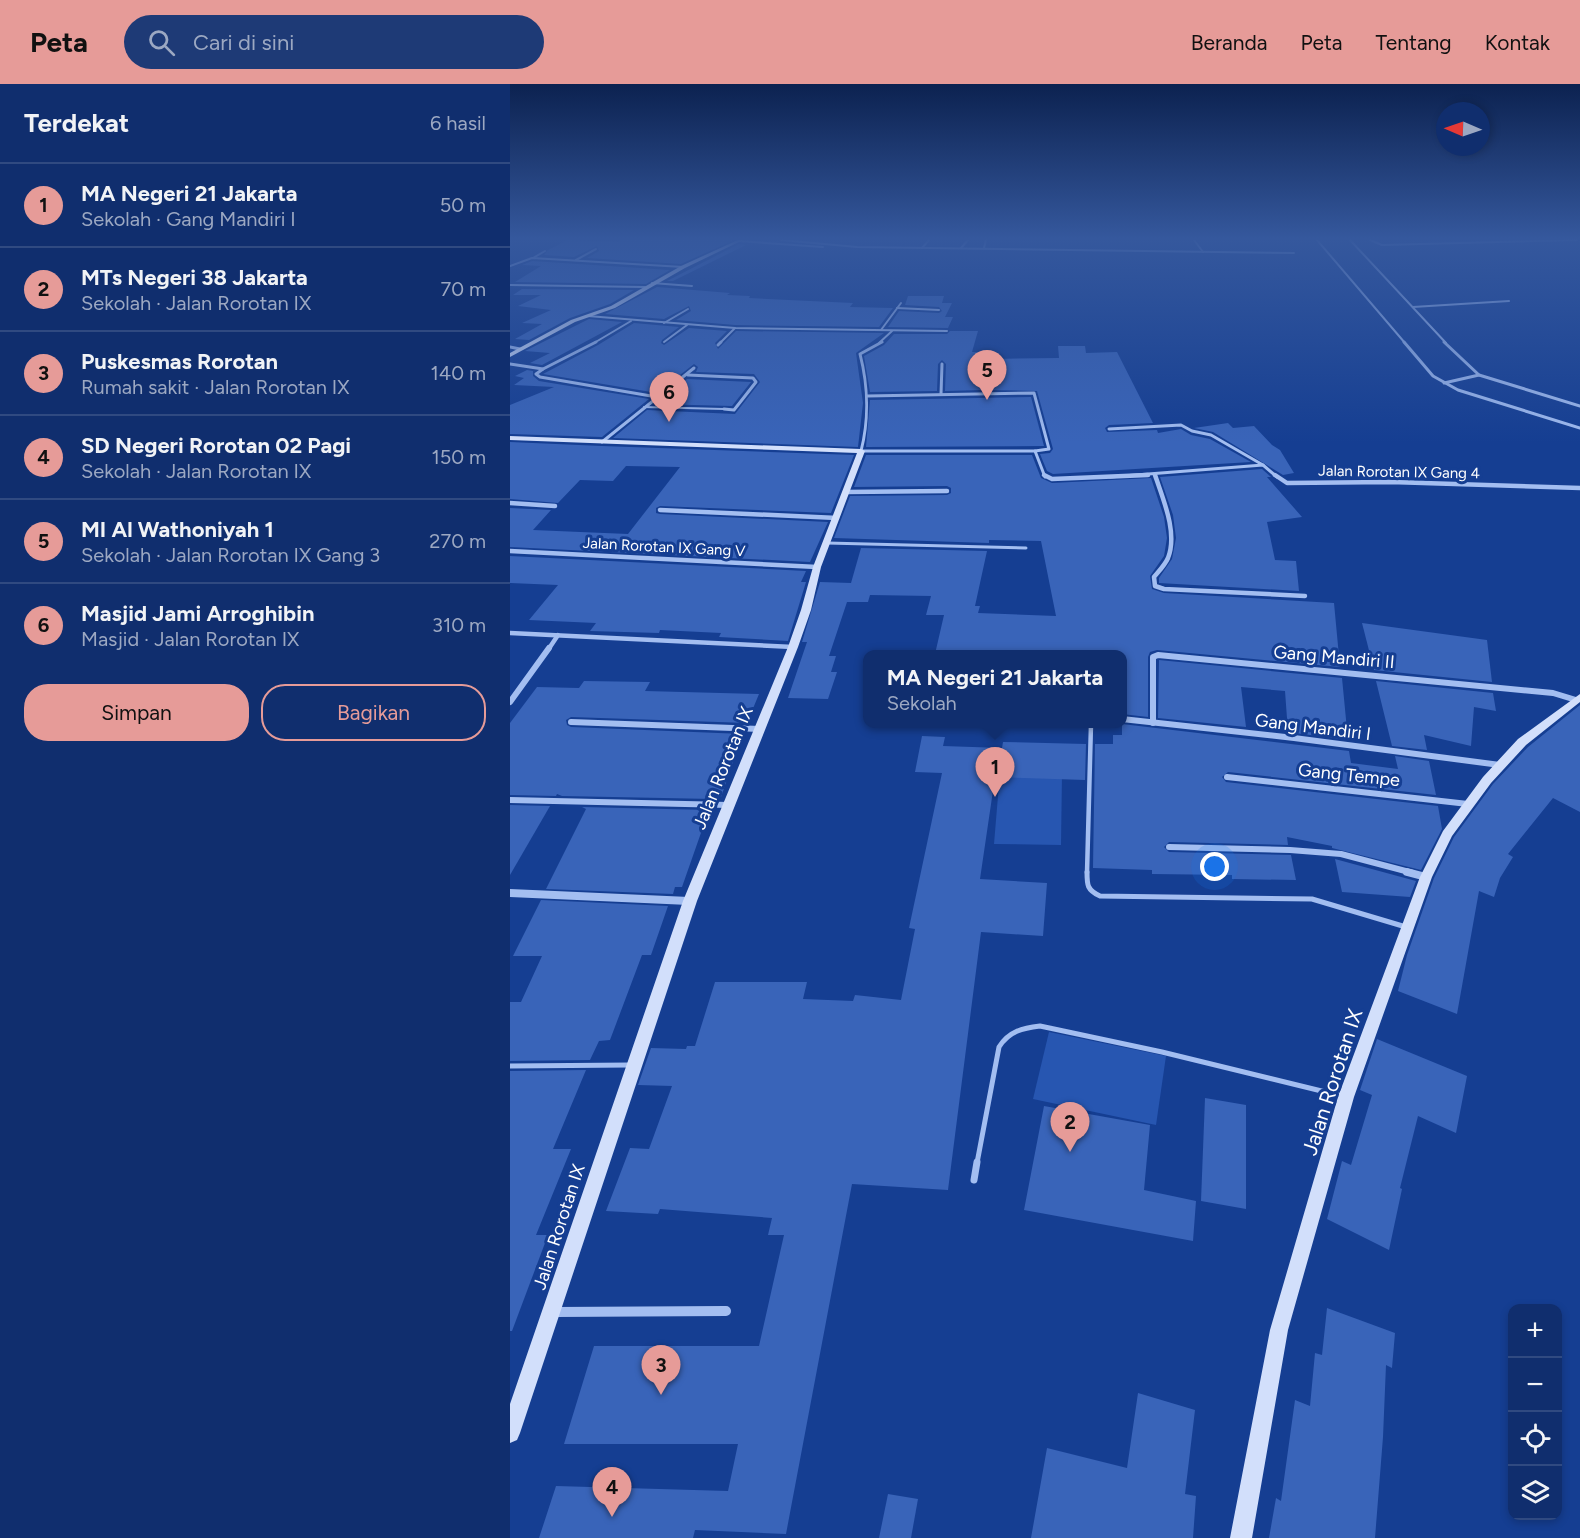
<!DOCTYPE html>
<html lang="id">
<head>
<meta charset="utf-8">
<style>
	:root { --surface:#102e6e; --page:#1e3a76; --text:#f1f3f6; --muted:#9ca8c2; --line:#304a81; --accent:#e69b98 }
	body { margin:0; font-family:Figtree,sans-serif; background:var(--page); color:var(--text) }
	.controls { position:absolute; right:18px; bottom:18px; display:grid; overflow:hidden; border-radius:12px; box-shadow:0 3px 9px #0003 }
	.controls button { width:54px; height:54px; display:grid; place-items:center; padding:0; border:0; border-bottom:2px solid var(--line); background:var(--surface); color:var(--text); font:30px sans-serif }
	.compass { position:absolute; left:926px; top:18px; width:54px; height:54px; border-radius:50%; background:var(--surface); box-shadow:0 3px 9px #0003; rotate:272deg }
	.you { position:absolute; left:705px; top:783px; width:21px; height:21px; margin:-15px; border:4px solid #fff; border-radius:50%; background:#1a73e8; box-shadow:0 0 0 9px #1a73e833 }
	.badge { display:grid; place-items:center; width:39px; height:39px; border-radius:50%; background:var(--accent); color:#111; font-size:20px; font-weight:700 }
	.pin { position:absolute; translate:-50% -50px; filter:drop-shadow(0 2px 3px #0008) }
	.pin::after { content:''; position:absolute; top:32px; width:21px; height:18px; background:inherit; clip-path:polygon(0 0,100% 0,50% 100%) }
	.popup { position:absolute; left:353px; top:566px; width:264px; height:78px; box-sizing:border-box; display:grid; place-content:center; border-radius:12px; background:var(--surface); filter:drop-shadow(0 2px 4px #0005); font-size:20px; white-space:nowrap; color:var(--muted) }
	.popup b { font-size:22px; color:var(--text) }
	.popup::after { content:''; position:absolute; left:50%; top:100%; margin-left:-12px; border:12px solid transparent; border-top-color:var(--surface) }
	.list { margin:0; padding:0; list-style:none }
	h2 { display:flex; justify-content:space-between; align-items:center; height:78px; margin:0; padding:0 24px; font-size:26px }
	h2 small { font-size:20px; font-weight:400; color:var(--muted) }
	.list li { display:grid; grid-template-columns:39px 1fr auto; gap:18px; align-items:center; box-sizing:border-box; height:84px; padding:0 24px; border-top:2px solid var(--line) }
	.list b { display:block; font-size:22px; white-space:nowrap }
	.list p { margin:0; font-size:20px; white-space:nowrap; color:var(--muted) }
	.list em { font-size:20px; font-style:normal; color:var(--muted) }
	.actions { display:flex; gap:12px; padding:18px 24px }
	.actions a { flex:1; padding:14px 0; border:2px solid var(--accent); border-radius:24px; text-align:center; font-size:21px; color:var(--accent) }
	.actions .main { background:var(--accent); color:#111 }
	.icon { flex:none; width:33px; height:33px; fill:none; stroke:currentColor; stroke-width:2; stroke-linecap:round; stroke-linejoin:round }
	.map { position:relative; flex:none; width:1070px; height:1454px; overflow:hidden }
	header { display:flex; align-items:center; gap:36px; box-sizing:border-box; height:84px; padding:0 30px; background:var(--accent); color:#111 }
	header strong { font-size:28px }
	nav { display:flex; gap:33px; margin-inline-start:auto; font-size:21px }
	.search { width:420px; height:54px; background:var(--page); display:flex; align-items:center; gap:15px; box-sizing:border-box; padding:0 21px; border-radius:33px; color:var(--muted); font-size:22px }
	main { display:flex }
	aside { flex:1; background:var(--surface) }
	.map>svg:first-child { display:block }
</style>
</head>
<body>
<header>
<strong>Peta</strong>
<div class="search"><svg class="icon" aria-label="search" viewBox="0 0 24 24"><circle cx="10" cy="10" r="6"/><path d="M15 15l6 6"/></svg>Cari di sini</div>
<nav><a>Beranda</a><a>Peta</a><a>Tentang</a><a>Kontak</a></nav>
</header>
<main>
<aside>
<h2>Terdekat<small>6 hasil</small></h2>
<ul class="list">
<li><span class="badge">1</span><div><b>MA Negeri 21 Jakarta</b><p>Sekolah · Gang Mandiri I</p></div><em>50 m</em></li>
<li><span class="badge">2</span><div><b>MTs Negeri 38 Jakarta</b><p>Sekolah · Jalan Rorotan IX</p></div><em>70 m</em></li>
<li><span class="badge">3</span><div><b>Puskesmas Rorotan</b><p>Rumah sakit · Jalan Rorotan IX</p></div><em>140 m</em></li>
<li><span class="badge">4</span><div><b>SD Negeri Rorotan 02 Pagi</b><p>Sekolah · Jalan Rorotan IX</p></div><em>150 m</em></li>
<li><span class="badge">5</span><div><b>MI Al Wathoniyah 1</b><p>Sekolah · Jalan Rorotan IX Gang 3</p></div><em>270 m</em></li>
<li><span class="badge">6</span><div><b>Masjid Jami Arroghibin</b><p>Masjid · Jalan Rorotan IX</p></div><em>310 m</em></li>
</ul>
<div class="actions"><a class="main">Simpan</a><a>Bagikan</a></div>
</aside>
<div class="map">
<svg width="1070" height="1454" viewBox="0 0 1070 1454">
	<rect width="100%" height="100%" fill="#153e92"/>
	<g fill="#2756b1">
		<path d="M490 688 552 689 551 761 484 760Z"/>
		<path d="M539 948 656 972 646 1041 523 1015Z"/>
	</g>
	<g fill="#3964b9">
		<path d="M58 156 110 158V156H224L171 180 77 174 89 167 87 162 64 173 34 171 38 166Z"/>
		<path d="M229 160 236 161 163 197H157Z"/>
		<path d="M22 177 160 186 136 200 5 198 31 182 12 181Z"/>
		<path d="M147 203 220 209 217 211 240 212 239 214 343 219 340 223 383 224 369 243 225 241 166 236 181 227 179 222 154 235 95 230Z"/>
		<path d="M12 205 124 206 100 220 60 234 19 256 5 255 32 240 12 239 41 226 8 222 31 211H3Z"/>
		<path d="M398 212H434L432 219H442L435 233H443L438 244 378 243 389 227 429 229 432 227 429 223 395 221Z"/>
		<path d="M79 235 112 238 32 281 20 279 40 269 15 267Z"/>
		<path d="M124 239 169 243 152 256 151 259 154 261 179 244 217 247 205 259 208 265 226 247 374 249 346 269 353 319 348 363 103 354 137 326 225 330 250 298 244 290 186 288 188 283 184 280 147 309 33 290 88 261Z"/>
		<path d="M440 247H468L462 268H481L479 275 549 274 548 262H575L576 269 607 268 643 339 599 341 595 344 597 348 647 346 648 349 671 345 681 351 700 355 741 378 543 390 537 387 530 370 540 369 543 365 527 307 479 306 482 279 479 275 474 278 472 306 435 307 436 280 432 276 428 280 427 307 360 308 354 272 374 261 384 250H437Z"/>
		<path d="M17 286 23 287V292L29 297 139 315 92 353 0 350V321L44 303 4 301 14 294 5 292Z"/>
		<path d="M177 295 241 298 222 322 145 320Z"/>
		<path d="M521 313 534 362 356 363 360 316Z"/>
		<path d="M718 339 723 344 744 342 762 361 770 366 784 389 773 391 703 348 684 344Z"/>
		<path d="M0 358 92 362 344 371 321 429 150 422 146 424V429L150 430 318 438 300 478 0 463V424L41 426 23 446 118 450 170 383 116 382 103 397 70 396 48 419 0 415Z"/>
		<path d="M356 371H522L531 394 542 399 641 394 654 433 657 454 654 472 640 492 642 505 654 509 824 519 830 583 647 566 640 568 638 573V633L612 630V570H425L434 531H416L421 512 360 511 358 518H337L319 572H326L321 588H327L318 615 278 614 297 558H292L310 498 341 499 351 464 477 467 465 522H470L468 529 546 532 531 457 479 456V459L324 454 340 412 437 411 441 409V404L437 402 344 403Z"/>
		<path d="M752 385 761 393H757L792 433 757 438 765 476 786 477 789 507 649 499V494L662 475 666 454 663 431 650 393Z"/>
		<path d="M0 472 296 487 291 498H296L278 557 209 553 211 549 150 546 149 549 80 547 86 539 19 536 48 501 0 499Z"/>
		<path d="M852 539 977 556 982 598 864 586Z"/>
		<path d="M649 576 832 594 838 656 778 648 775 607 731 603 736 643 648 634Z"/>
		<path d="M74 597 140 598 135 607 249 610 237 639 61 633 56 636 57 641 61 643 233 650 211 713H204L203 715 52 712 47 710 46 712 0 711V639L27 603 69 604Z"/>
		<path d="M866 597 983 609 986 627 964 623 961 662 914 651 917 666 882 662Z"/>
		<path d="M1070 621V728L1043 714 998 770 1003 773 990 794 984 813 969 807 947 930 888 907 897 871 924 794 944 753 983 700 1018 663Z"/>
		<path d="M612 640 839 667 841 679 888 685 885 672 919 677 926 711 718 688 712 693 716 698 928 722 932 745 911 786 822 764V762L777 753 778 761 659 758 654 763 659 768 781 771 786 796 722 795V791L642 790V786L583 784 585 660H603V651H612Z"/>
		<path d="M412 652 435 653 433 662 492 664 493 658 576 660 575 696 485 693 470 795 537 799 533 852 471 848 438 1106 342 1100 276 1450 185 1446 183 1454H29L46 1402 218 1407 228 1360H54L84 1262H249L274 1151H258L262 1134 150 1125 148 1130 96 1127 120 1064 139 1065 162 1002 128 1001 141 964 176 965 177 962H185L205 898H297L293 915 343 917 345 911 391 916 405 845 399 844 432 689 405 688Z"/>
		<path d="M0 721 40 722 0 791Z"/>
		<path d="M72 723 199 726 172 803H165L163 810 36 805 76 725Z"/>
		<path d="M825 775 906 797 900 813 832 808Z"/>
		<path d="M31 816 158 822 141 871H132L100 956 89 957 80 976 0 977V918H11L32 872H3Z"/>
		<path d="M867 955 957 992 946 1049 908 1032 890 1104 892 1105 879 1166 817 1135 832 1077 841 1081 862 1011 850 1006Z"/>
		<path d="M76 986 43 1065H61L26 1151H38L2 1247H0V987Z"/>
		<path d="M695 1014 736 1021V1125L691 1117Z"/>
		<path d="M534 1022 640 1041 634 1106 686 1117 683 1157 514 1126Z"/>
		<path d="M817 1224 885 1249 882 1284 876 1281 873 1353 865 1454H759L766 1414 771 1417 785 1316 800 1322 805 1269 812 1271Z"/>
		<path d="M628 1309 685 1326 675 1410 686 1412 683 1454H521L537 1364 617 1384Z"/>
		<path d="M378 1410 408 1415 401 1454H369Z"/>
	</g>
	<g fill="none" stroke-linecap="round" stroke-linejoin="round">
		<g stroke="#a3bef1" stroke-width="2">
			<path d="M271 156 347 163 784 169"/>
			<path d="M684 156 693 168"/>
			<path d="M229 157 313 163"/>
			<path d="M412 164 419 156"/>
			<path d="M451 164 458 156"/>
			<path d="M474 164 476 156"/>
			<path d="M134 323 214 325"/>
		</g>
		<path stroke="#a3bef1" stroke-width="3" d="M317 459 516 464"/>
		<path stroke="#a3bef1" stroke-width="4.5" d="M577 789 581 640"/>
		<g stroke="#a3bef1" stroke-width="5">
			<path d="M577 788C577 801 577 806 590 812L802 815 896 843"/>
			<path d="M0 982 120 981"/>
			<path d="M467 1079 489 963C499 947 513 944 530 942L652 968 832 1012"/>
		</g>
		<path stroke="#a3bef1" stroke-width="7" d="M464 1096 467 1078"/>
		<g stroke="#a3bef1" stroke-width="2">
			<path d="M807 156 895 259"/>
			<path d="M840 156 936 259"/>
			<path d="M860 156 872 161 1067 156"/>
			<path d="M23 174 35 167"/>
			<path d="M66 176 86 165"/>
			<path d="M0 182 22 174 173 183"/>
			<path d="M142 199 182 202"/>
			<path d="M0 201 135 203"/>
			<path d="M903 223 999 217"/>
			<path d="M387 224 429 226"/>
			<path d="M78 232 225 244 437 247"/>
			<path d="M154 239 178 225"/>
			<path d="M371 246 391 219"/>
			<path d="M154 258 177 241"/>
			<path d="M84 259 121 237"/>
			<path d="M210 259 225 244"/>
			<path d="M369 259 382 247"/>
		</g>
		<g stroke="#a3bef1" stroke-width="3">
			<path d="M372 258 350 270C358 301 359 336 351 367H525L535 393"/>
			<path d="M894 258 923 292 948 306 1070 344"/>
			<path d="M934 258 969 291 1070 322"/>
			<path d="M208 261 211 258"/>
			<path d="M0 263 10 265"/>
			<path d="M0 280 33 285 26 290 30 293 147 313"/>
			<path d="M33 285 86 258"/>
			<path d="M178 291 243 294 246 298 224 326 214 325"/>
			<path d="M934 299 969 291"/>
			<path d="M475 309 478 279"/>
			<path d="M431 310 432 280"/>
			<path d="M357 312 524 309 539 365 525 367"/>
			<path d="M599 345 671 341 682 347 701 351 753 381"/>
			<path d="M92 358 184 284"/>
			<path d="M600 393 753 381 767 393"/>
		</g>
		<g stroke="#a3bef1" stroke-width="4.5">
			<path d="M534 391 542 395 638 391"/>
			<path d="M645 391C653 415 668 449 658 474 655 481 649 487 644 493L645 502 654 505 795 512"/>
			<path d="M765 391 777 399 881 398 1070 404"/>
			<path d="M336 408 437 407"/>
			<path d="M0 419 45 422"/>
			<path d="M150 426 327 434"/>
			<path d="M0 467 307 483"/>
			<path d="M0 549 283 563"/>
			<path d="M38 566 48 551"/>
		</g>
		<g stroke="#a3bef1" stroke-width="6">
			<path d="M0 618 39 564"/>
			<path d="M612 635 784 654 990 681"/>
			<path d="M61 638 250 645"/>
			<path d="M643 639V573L648 571 1043 609 1066 616"/>
			<path d="M717 693 958 720"/>
			<path d="M0 716 219 721"/>
			<path d="M659 763 780 766 831 770 903 789"/>
		</g>
		<g stroke="#a3bef1" stroke-width="8">
			<path d="M897 788 916 793"/>
			<path d="M0 809 179 817"/>
		</g>
		<path stroke="#a3bef1" stroke-width="10" d="M45 1228 216 1227"/>
		<g fill="#d2dffb" fill-rule="evenodd">
			<path d="M228 156H233L175 184 105 224 65 238 0 273V269L61 236 101 222 171 182Z"/>
			<path d="M0 352 351 365 355 367 311 483 301 526 288 563 187 817 10 1349 7 1356 0 1359V1320L173 817 278 563 291 526 303 483 347 369 0 356Z"/>
			<path d="M1070 610V618L1016 661 981 699 942 752 922 793 844 1013 778 1246 742 1454H720L760 1246 828 1013 910 793 933 747 973 693 1008 655Z"/>
		</g>
	</g>
	<linearGradient id="sky" x2="0" y2="1"><stop stop-color="#0c2250"/><stop offset="0.43" stop-color="#35589d"/><stop offset="1" stop-color="#35589d" stop-opacity="0"/></linearGradient>
	<rect width="1070" height="359" fill="url(#sky)"/>
	<g text-anchor="middle" dominant-baseline="central" stroke-width="6" stroke-linejoin="round" paint-order="stroke">
		<g font-size="15" fill="#fff" stroke="#153e92">
			<text transform="translate(889 388) rotate(1)">Jalan Rorotan IX Gang 4</text>
			<text transform="translate(154 463) rotate(3)">Jalan Rorotan IX Gang V</text>
		</g>
		<g font-size="18" fill="#fff" stroke="#153e92">
			<text transform="translate(824 573) rotate(5)">Gang Mandiri II</text>
			<text transform="translate(803 643) rotate(7)">Gang Mandiri I</text>
			<text transform="translate(213 684) rotate(-68)">Jalan Rorotan IX</text>
			<text transform="translate(839 691) rotate(6)">Gang Tempe</text>
			<text transform="translate(49 1143) rotate(-72)">Jalan Rorotan IX</text>
		</g>
		<g font-size="21" fill="#fff" stroke="#153e92">
			<text transform="translate(822 998) rotate(-72)">Jalan Rorotan IX</text>
		</g>
	</g>
</svg>
<div class="controls">
<button>+</button>
<button>−</button>
<button><svg class="icon" aria-label="locate" viewBox="0 0 24 24"><circle cx="12" cy="12" r="6"/><path d="M12 2v4M12 18v4M2 12h4M18 12h4"/></svg></button>
<button><svg class="icon" aria-label="layers" viewBox="0 0 24 24"><path d="M12 4l9 5-9 5-9-5zM3 14l9 5 9-5"/></svg></button>
</div>
<svg class="compass" viewBox="-18 -18 36 36"><path d="M0-13l5 13h-10z" fill="#e53935"/><path d="M0 13l5-13h-10z" fill="#9ca8c2"/></svg>
<div class="you"></div>
<div class="pin badge" style="left:485px;top:713px">1</div>
<div class="popup"><b>MA Negeri 21 Jakarta</b>Sekolah</div>
<div class="pin badge" style="left:560px;top:1068px">2</div>
<div class="pin badge" style="left:151px;top:1311px">3</div>
<div class="pin badge" style="left:102px;top:1433px">4</div>
<div class="pin badge" style="left:477px;top:316px">5</div>
<div class="pin badge" style="left:159px;top:338px">6</div>
</div>
</main>
</body>
</html>
